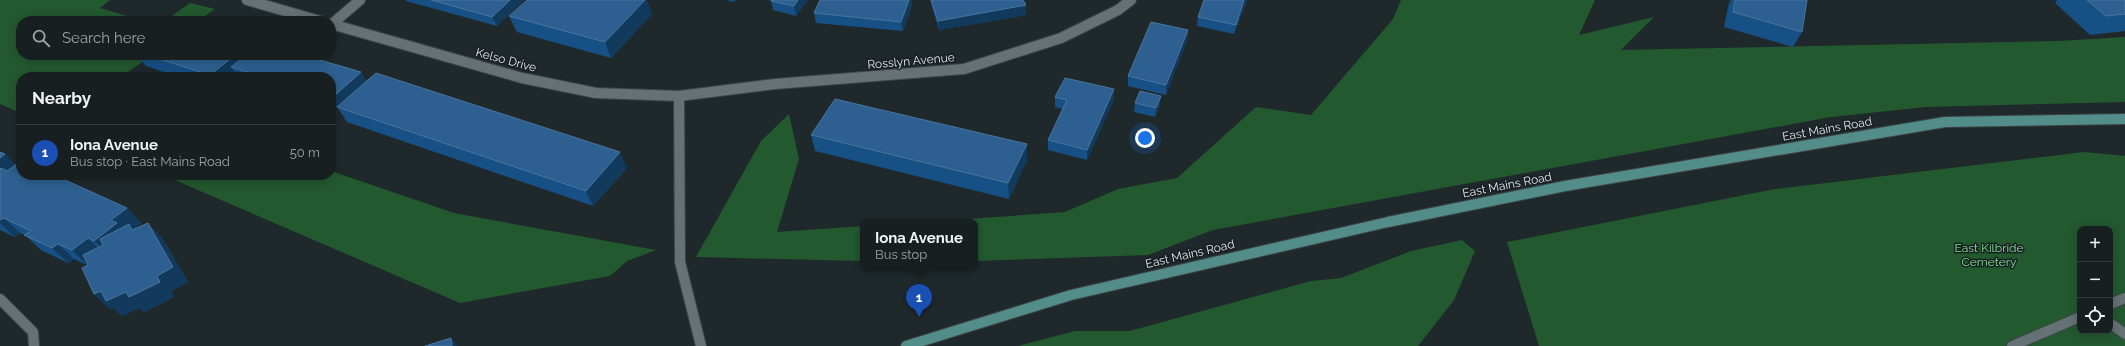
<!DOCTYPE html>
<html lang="en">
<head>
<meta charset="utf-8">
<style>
	:root { --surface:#171f21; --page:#242c2e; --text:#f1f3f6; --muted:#9ea2a5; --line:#363d3f; --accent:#2563eb }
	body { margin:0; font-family:Raleway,sans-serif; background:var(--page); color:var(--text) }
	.controls { position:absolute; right:12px; bottom:12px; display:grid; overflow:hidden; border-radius:8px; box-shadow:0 2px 10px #0003 }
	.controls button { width:36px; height:36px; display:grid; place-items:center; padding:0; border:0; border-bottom:1px solid var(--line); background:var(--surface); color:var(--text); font:20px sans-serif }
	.you { position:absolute; left:1145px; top:138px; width:14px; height:14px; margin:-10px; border:3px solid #fff; border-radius:50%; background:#1a73e8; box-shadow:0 0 0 6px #1a73e833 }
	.badge { display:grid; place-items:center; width:26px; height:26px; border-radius:50%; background:var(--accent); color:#fff; font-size:13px; font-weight:700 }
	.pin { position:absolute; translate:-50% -33px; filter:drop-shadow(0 1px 2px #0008) }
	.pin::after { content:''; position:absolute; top:21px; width:14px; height:12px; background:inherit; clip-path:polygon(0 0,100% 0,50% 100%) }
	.popup { position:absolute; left:860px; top:219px; width:118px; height:52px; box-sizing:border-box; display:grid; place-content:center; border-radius:8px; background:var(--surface); filter:drop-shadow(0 1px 3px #0005); font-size:13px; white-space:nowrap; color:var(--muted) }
	.popup b { font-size:15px; color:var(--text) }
	.popup::after { content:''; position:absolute; left:50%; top:100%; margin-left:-8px; border:8px solid transparent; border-top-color:var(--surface) }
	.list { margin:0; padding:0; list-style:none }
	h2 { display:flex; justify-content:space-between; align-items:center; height:52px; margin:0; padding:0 16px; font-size:17px }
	h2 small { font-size:13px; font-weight:400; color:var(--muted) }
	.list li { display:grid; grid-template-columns:26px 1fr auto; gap:12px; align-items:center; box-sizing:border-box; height:56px; padding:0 16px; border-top:1px solid var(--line) }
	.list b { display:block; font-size:15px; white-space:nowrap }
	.list p { margin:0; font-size:13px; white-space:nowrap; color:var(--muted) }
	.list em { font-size:13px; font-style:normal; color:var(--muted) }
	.icon { flex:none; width:22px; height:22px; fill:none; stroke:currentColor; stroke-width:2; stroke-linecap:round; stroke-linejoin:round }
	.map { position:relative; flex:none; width:2125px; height:346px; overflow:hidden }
	.search { position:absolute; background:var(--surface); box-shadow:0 2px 10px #0003; left:16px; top:16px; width:320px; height:44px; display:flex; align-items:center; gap:10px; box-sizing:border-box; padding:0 14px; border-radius:16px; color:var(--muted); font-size:15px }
	.panel { position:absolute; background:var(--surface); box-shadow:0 2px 10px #0003; left:16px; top:72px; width:320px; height:108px; border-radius:16px }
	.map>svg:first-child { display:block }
</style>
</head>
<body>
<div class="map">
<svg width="2125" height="346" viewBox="0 0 2125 346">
	<rect width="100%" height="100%" fill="#1f292c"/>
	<g fill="#23592f" fill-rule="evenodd">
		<path d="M0 0H110L100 8 144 21H21V55H152L121 77H21V113L0 104Z"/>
		<path d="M1401 0H1595L1579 35 1654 17 1621 50 2059 41 2125 37V102L1926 107 1831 117 1213 230 1148 255 975 261V222H926L1065 212 1118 189 1177 178 1256 107 1311 115 1393 19Z"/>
		<path d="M190 3 215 9 198 21H165Z"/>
		<path d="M789 114 799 159 777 232 863 226V261L696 257 761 141Z"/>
		<path d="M2084 152 2125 156V346H1539L1507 242 1775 189ZM2080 229H2110V331H2080Z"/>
		<path d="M331 171 454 213 656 250 627 261 610 276 460 303 163 175H331Z"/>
		<path d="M1462 240 1475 251 1454 300 1418 346H1018L1075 331H1130L1311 281 1341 278 1411 251Z"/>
	</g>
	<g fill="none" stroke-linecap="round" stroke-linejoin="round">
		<defs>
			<g id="lane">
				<path d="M2110 304 2125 298"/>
				<path d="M2110 323 2125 334"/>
				<path d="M2012 346 2080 317"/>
			</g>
			<g id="street">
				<path d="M247 0 320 21"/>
				<path d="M331 24 522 78 596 93 679 96 775 84 964 69 1061 38 1118 10 1131 0"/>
				<path d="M332 24 360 0"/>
				<path d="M679 96 680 262 701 346"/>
				<path d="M0 299 33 332 34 346"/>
			</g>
			<path id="secondary" d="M906 346 1071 295 1388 222 1565 186 1945 122 2125 119"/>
		</defs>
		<use href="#lane" stroke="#3c4447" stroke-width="12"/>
		<use href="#street" stroke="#3c4447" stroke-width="12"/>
		<use href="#secondary" stroke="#3c4447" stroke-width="12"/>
		<use href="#lane" stroke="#667175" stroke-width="10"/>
		<use href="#street" stroke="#667175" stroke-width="10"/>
		<use href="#secondary" stroke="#528d8a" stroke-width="10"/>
	</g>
	<g fill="#175085">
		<path d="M406 0H524L497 26 406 1Z"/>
		<path d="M726 0H736L734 2Z"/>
		<path d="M768 0H808L796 16 773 10 771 1Z"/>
		<path d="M930 0H1023L1026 15 939 30Z"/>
		<path d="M1204 0H1247L1234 34 1197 26 1198 17Z"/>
		<path d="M1731 0H1807L1802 32 1793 47 1724 27 1729 3Z"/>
		<path d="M2057 0H2125V31L2090 35 2055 3Z"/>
		<path d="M912 5 903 31 816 23 814 13Z"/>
		<path d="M652 14 611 58 517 32 509 16Z"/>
		<path d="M1188 30 1187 40 1166 95 1128 86V76Z"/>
		<path d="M136 55H303L367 81 627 168 593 206 347 122 337 107 331 105V77H179L146 66Z"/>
		<path d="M1114 89V99L1087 160 1048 150V140L1063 109 1055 107V97Z"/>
		<path d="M1135 103 1160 105 1155 117 1134 112Z"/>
		<path d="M811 135 1027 144V160L1009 199 815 151Z"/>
		<path d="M0 152 5 154 15 165 127 208 141 223 134 229 162 238 188 282 171 291 174 297 144 312 139 308 122 316 113 308 110 309 94 294 87 265 74 259 68 263 41 250 25 235 20 233 15 237 0 230Z"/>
	</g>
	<g fill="#113a5d">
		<path d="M510 0H524L497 26 492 17Z"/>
		<path d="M645 0H647L652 14 611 58 605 42Z"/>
		<path d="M798 0H808L796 16 794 6Z"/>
		<path d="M909 0H912V5L903 31 901 22Z"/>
		<path d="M1244 0H1247L1234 34 1236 25Z"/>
		<path d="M1026 5V15L939 30 938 21Z"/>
		<path d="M1188 30 1187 40 1166 95V85Z"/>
		<path d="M235 55H265L231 67 238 77H212L210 75Z"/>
		<path d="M361 72 367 82 338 108 332 98Z"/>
		<path d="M1114 89V99L1087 160V150Z"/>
		<path d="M1161 96 1160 105 1155 117 1156 108Z"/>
		<path d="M1027 144V160L1009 199 1008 183Z"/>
		<path d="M620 152 627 168 593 206 586 191Z"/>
		<path d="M5 154 21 170 0 192V158Z"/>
		<path d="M127 208 141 223 134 229 144 240 110 256 94 241 111 220Z"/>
		<path d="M4 218 20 233 15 237 0 223V220Z"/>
		<path d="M148 223 162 238 188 282 171 291 174 297 144 312 139 308 122 316 113 308 110 309 94 294 101 291 157 276Z"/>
		<path d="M88 238 103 253 87 265 72 250Z"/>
		<path d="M58 244 74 259 68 263 52 248Z"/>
		<path d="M451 338 457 346H452Z"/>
	</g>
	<g fill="#2d6090" stroke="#49759e">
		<path d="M431 0H510L492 17Z"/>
		<path d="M527 0H645L605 42 509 16Z"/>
		<path d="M772 0H798L794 6 771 1Z"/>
		<path d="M820 0H909L901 22 814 13Z"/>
		<path d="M931 0H1023L1026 5 938 21Z"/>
		<path d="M1204 0H1244L1236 25 1198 17Z"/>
		<path d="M1735 0H1807L1802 32 1733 12Z"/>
		<path d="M2087 0H2125V14L2106 16Z"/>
		<path d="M180 16 192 19 194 18 205 21H173Z"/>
		<path d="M1151 22 1188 30 1166 85 1128 76Z"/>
		<path d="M147 55H235L210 75Z"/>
		<path d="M246 55H303L361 72 332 98H331V77H263L231 67Z"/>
		<path d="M376 73 620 152 586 191 337 107Z"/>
		<path d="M1065 78 1114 89 1087 150 1048 140 1067 100 1055 97Z"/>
		<path d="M1140 91 1161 96 1156 108 1135 103Z"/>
		<path d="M835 99 1027 144 1008 183 811 135Z"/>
		<path d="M0 152 5 154 0 158Z"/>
		<path d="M21 161V175H54L127 208 111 220 117 223 94 241 88 238 72 250 58 244 52 248 24 235 31 231 4 218 0 220V169L1 168 7 171Z"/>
		<path d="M148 223 173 267 157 276 160 282 129 297 126 292 106 301 101 291 94 294 82 268 88 265 83 255 103 245 100 239 129 224 132 230Z"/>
		<path d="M451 338 452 346H425Z"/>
	</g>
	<g text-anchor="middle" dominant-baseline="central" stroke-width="3" stroke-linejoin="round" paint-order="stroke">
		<g font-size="12" fill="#e0e6e8" stroke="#161f22">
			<text transform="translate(506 60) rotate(15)">Kelso Drive</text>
			<text transform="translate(911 61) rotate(-5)">Rosslyn Avenue</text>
			<text transform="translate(1827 129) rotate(-10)">East Mains Road</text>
			<text transform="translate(1507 185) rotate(-11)">East Mains Road</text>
			<text transform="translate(1190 254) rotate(-13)">East Mains Road</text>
		</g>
		<g font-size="12" fill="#85e495" stroke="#161f22">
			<text x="1989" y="248">East Kilbride<tspan x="1989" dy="14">Cemetery</tspan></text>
		</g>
	</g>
</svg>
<div class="controls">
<button>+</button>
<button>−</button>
<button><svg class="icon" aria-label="locate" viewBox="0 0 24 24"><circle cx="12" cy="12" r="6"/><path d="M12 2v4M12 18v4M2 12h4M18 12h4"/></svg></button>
</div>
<div class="you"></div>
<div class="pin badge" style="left:919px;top:317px;background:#1a4fb4">1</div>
<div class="popup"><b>Iona Avenue</b>Bus stop</div>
<div class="search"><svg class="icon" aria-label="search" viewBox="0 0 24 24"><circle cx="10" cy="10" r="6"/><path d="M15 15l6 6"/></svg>Search here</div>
<section class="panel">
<h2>Nearby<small></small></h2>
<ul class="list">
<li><span class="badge" style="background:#1a4fb4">1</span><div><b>Iona Avenue</b><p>Bus stop · East Mains Road</p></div><em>50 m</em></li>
</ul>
</section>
</div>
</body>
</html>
